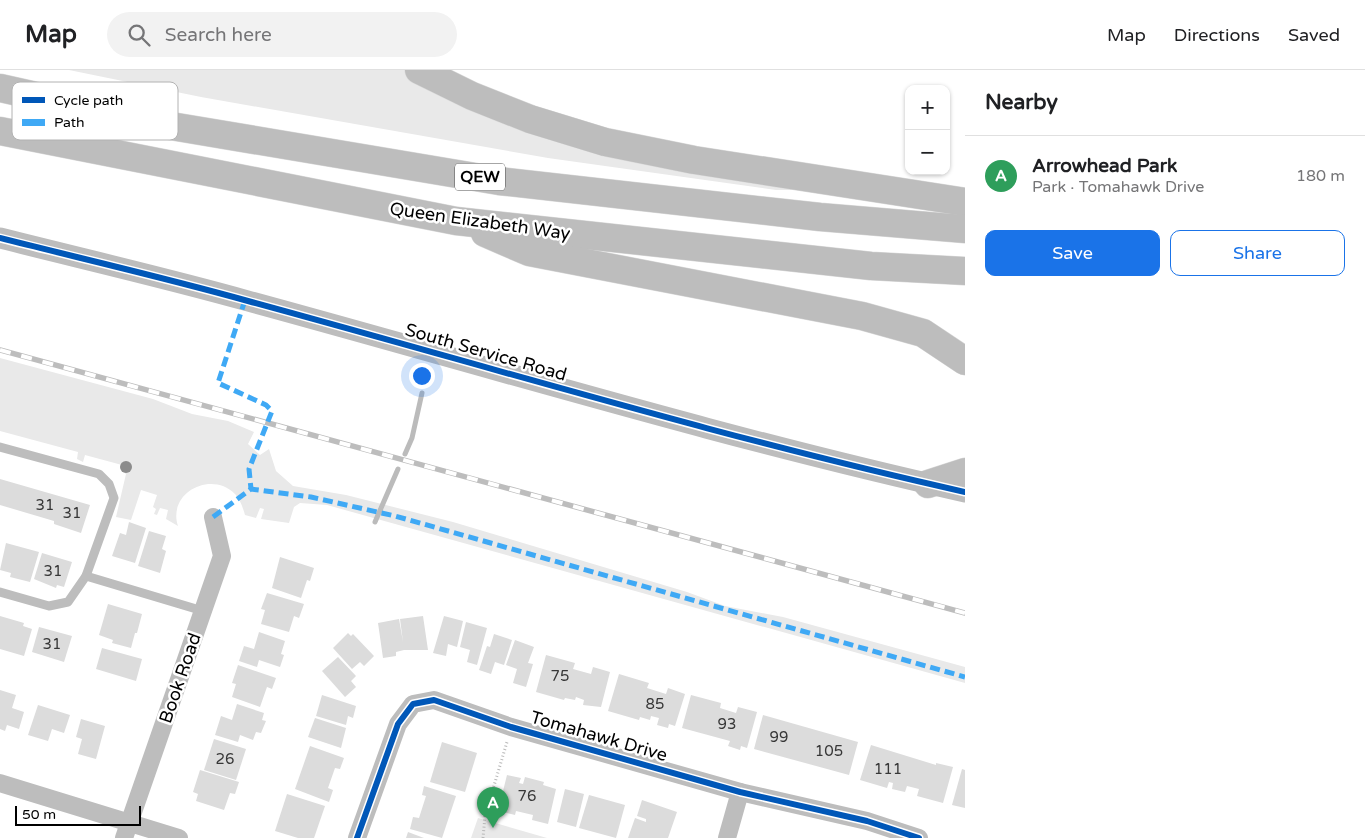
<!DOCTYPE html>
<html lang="en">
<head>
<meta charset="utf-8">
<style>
	:root { --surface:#fff; --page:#f2f2f2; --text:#202124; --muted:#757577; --line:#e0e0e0; --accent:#1a73e8 }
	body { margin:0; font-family:"Varela Round",sans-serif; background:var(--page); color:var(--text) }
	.controls { position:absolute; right:15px; top:15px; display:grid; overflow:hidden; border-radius:10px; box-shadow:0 1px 4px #0004 }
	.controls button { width:45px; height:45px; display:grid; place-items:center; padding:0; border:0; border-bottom:1px solid var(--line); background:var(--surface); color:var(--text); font:25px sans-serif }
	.scale { position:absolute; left:15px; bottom:12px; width:126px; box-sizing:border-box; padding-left:5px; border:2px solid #000; border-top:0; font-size:14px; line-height:18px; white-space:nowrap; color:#000; -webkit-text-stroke:4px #fff; paint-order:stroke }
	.you { position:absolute; left:421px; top:305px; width:18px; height:18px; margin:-12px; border:4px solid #fff; border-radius:50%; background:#1a73e8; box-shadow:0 0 0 8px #1a73e833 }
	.badge { display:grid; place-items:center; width:32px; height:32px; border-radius:50%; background:var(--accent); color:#fff; font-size:16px; font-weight:700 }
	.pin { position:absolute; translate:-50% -41px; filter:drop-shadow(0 1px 2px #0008) }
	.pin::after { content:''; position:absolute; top:26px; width:18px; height:15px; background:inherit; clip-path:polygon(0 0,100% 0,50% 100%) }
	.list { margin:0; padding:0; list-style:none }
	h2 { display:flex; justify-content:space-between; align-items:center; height:65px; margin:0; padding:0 20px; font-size:21px }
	h2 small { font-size:16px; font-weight:400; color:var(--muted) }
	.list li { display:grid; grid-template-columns:32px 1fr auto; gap:15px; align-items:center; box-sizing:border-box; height:80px; padding:0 20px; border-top:1px solid var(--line) }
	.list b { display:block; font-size:19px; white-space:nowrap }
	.list p { margin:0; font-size:16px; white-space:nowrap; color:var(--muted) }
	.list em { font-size:16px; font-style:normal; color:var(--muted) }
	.actions { display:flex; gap:10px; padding:15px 20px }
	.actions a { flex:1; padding:11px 0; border:1px solid var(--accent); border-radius:10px; text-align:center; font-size:18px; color:var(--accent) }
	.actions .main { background:var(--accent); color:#fff }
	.icon { flex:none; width:28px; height:28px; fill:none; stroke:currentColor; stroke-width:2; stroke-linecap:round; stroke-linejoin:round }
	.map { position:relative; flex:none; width:965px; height:768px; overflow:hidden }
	header { display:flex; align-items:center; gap:30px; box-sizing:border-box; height:70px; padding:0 25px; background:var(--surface); border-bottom:1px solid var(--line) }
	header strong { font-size:24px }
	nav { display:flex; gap:28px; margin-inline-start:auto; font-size:18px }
	.search { width:350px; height:45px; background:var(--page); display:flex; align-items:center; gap:12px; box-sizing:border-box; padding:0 18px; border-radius:28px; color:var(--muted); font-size:19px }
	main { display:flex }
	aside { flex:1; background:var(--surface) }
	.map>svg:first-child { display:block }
</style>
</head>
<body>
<header>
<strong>Map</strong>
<div class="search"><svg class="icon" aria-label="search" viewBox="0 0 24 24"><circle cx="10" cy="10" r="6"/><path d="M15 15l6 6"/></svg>Search here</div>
<nav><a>Map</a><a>Directions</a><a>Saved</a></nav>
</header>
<main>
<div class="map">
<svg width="965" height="768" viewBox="0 0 965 768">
	<rect width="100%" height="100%" fill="#fff"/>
	<g fill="#e9e9e9">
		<path d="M69 0H405L421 10 795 117V120H776L548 88 201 27Z"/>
		<path d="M0 288 153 329 192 344 228 351 254 362 248 374 260 385 269 379 276 401 293 416 346 425 453 452 687 522 725 536 783 547 965 597V613L327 435 300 433 294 437 289 453 261 449 264 439 260 438 256 448 245 445C243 438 240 429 235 424 211 400 167 423 178 456L166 449 168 440 160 438 157 445 154 444 156 439 153 437 157 425 141 420 131 450 116 447 126 404 121 400 122 395 85 385 83 392 77 389 78 382 0 361Z"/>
		<path d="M478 748 547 768H471Z"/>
	</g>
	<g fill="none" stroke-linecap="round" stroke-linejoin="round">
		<g stroke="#bbb" stroke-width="5">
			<path d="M405 384 412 368 422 323"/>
			<path d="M375 452 398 399"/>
		</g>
	</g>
	<g fill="#dcdcdc">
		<path d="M0 409 90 435 81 463 54 454V451L0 435Z"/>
		<path d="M129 452 146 458 135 493 112 486 120 463 126 465Z"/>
		<path d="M149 461 166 466 162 479 166 481 160 503 138 496Z"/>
		<path d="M6 473 39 482 30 512 10 507 11 503 0 500Z"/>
		<path d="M42 483 72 492 64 517 57 515 56 518 34 509Z"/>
		<path d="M280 487 314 498 310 511 307 510 301 528 272 518Z"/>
		<path d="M267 523 304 534 299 548 294 546 289 562 261 554 265 540 261 539Z"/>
		<path d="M108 534 142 544 137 563H135L131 578 112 573 113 570 99 565Z"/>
		<path d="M0 546 24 553 23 556 32 559 24 586 0 579Z"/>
		<path d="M423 546 428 580H404L396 582V586L383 588 378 553 399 549 403 572 400 549Z"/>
		<path d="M444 546 463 551 457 577 448 574 446 586 433 583Z"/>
		<path d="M466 552 487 558 477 595 467 592 470 580 460 577Z"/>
		<path d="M39 557 72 566 64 592 32 582Z"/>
		<path d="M259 562 285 571 281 584 284 585 280 597 259 590 257 597 239 591 244 576 254 579Z"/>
		<path d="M348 563 351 566 353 564 374 586 364 596 360 592 352 599 333 578Z"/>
		<path d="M494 564 512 570 504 595 495 592 491 604 479 600 487 576 490 577Z"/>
		<path d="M515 570 534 577 528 593 533 594 526 617 513 613 517 599 506 595Z"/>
		<path d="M102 578 142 589 136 611 96 599Z"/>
		<path d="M546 585 575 593 573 599 591 604 593 597 610 602 601 637 583 635 584 630 576 627 575 630 565 628 564 630 536 622Z"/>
		<path d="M338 587 356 606 351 611 356 617 345 627 322 601Z"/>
		<path d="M238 595 276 608 272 619 267 617 260 637 232 627 236 614 232 613Z"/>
		<path d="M619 604 649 613 647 618 666 624 668 618 685 624 675 656 669 654 668 658 657 655 659 648 651 646 650 650 640 647 639 650 608 641Z"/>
		<path d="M0 620 16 625 12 638 24 642 19 659 7 655 5 661 0 659Z"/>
		<path d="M322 625 356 636 353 648 348 646 346 655 316 646Z"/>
		<path d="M691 625 721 633 720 638 736 643 738 637 757 642 747 678 741 676 740 680 728 676 730 671 682 658Z"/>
		<path d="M237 634 264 643 262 650 266 651 261 663 256 662 253 670 240 665 238 672 215 665 221 646 232 650Z"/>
		<path d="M38 635 70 645 64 663 52 659 48 671 28 665Z"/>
		<path d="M763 645 858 672 849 705 754 679Z"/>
		<path d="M315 648 346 658 341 678 308 667Z"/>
		<path d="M81 649 105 656 96 689 78 684 82 669 76 667Z"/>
		<path d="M214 669 246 679 236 710 204 700Z"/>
		<path d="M442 672 477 683 465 722 430 712Z"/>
		<path d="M871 675 936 695V693L953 697 943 733 917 726 919 719 907 716 905 722 892 719 893 713 889 712 887 718 860 710Z"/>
		<path d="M310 676 344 688 340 699 335 698 328 718 333 720 329 732 295 719Z"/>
		<path d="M962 699 965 700V738L952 735Z"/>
		<path d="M200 700 239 712 235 724 230 723 224 740 196 731 198 724 193 722Z"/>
		<path d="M507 705 521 708 519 713 523 714 525 707 544 712 543 715 556 719 548 754 532 750 533 745 516 741 515 745 498 741Z"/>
		<path d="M424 716 456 726 442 768 410 759 413 747 419 748 426 726 422 725Z"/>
		<path d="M565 719 584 724 576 757 557 752Z"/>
		<path d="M287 724 325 736 314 768H298L275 761Z"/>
		<path d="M589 725 625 735 616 768 579 758Z"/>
		<path d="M642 730 677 742 668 768H628L635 748 646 752V749L637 746Z"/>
		<path d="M408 762 424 768H406Z"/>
	</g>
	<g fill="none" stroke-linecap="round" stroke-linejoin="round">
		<defs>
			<g id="motorway">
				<path d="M419 0 472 26 530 49 605 72 694 90 965 132"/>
				<path d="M0 18 165 55 499 111 820 147 965 159"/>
				<path d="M0 61 456 151 871 196 965 201"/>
				<path d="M485 163 529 182 862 246 923 263 965 291"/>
				<path d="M928 414 965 402"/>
			</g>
		</defs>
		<use href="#motorway" stroke="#dbdbdb" stroke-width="29"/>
		<path stroke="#b8b8b8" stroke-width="3" stroke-dasharray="1 2.5" stroke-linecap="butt" d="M483 768 485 746 507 672"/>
		<g stroke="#bdbdbd" stroke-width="9">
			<path d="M0 377 99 404 109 414 114 428 86 506 68 532 49 536 0 522"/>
			<path d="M86 506 203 541"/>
		</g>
		<g stroke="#bdbdbd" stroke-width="18">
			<path d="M0 713 179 768"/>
			<path d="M124 768 222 486 213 447"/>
			<path d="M357 768 398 654 413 634 434 630 511 657 740 722 867 751 919 768"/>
			<path d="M727 768 740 722"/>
		</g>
		<path stroke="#bdbdbd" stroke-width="21" d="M0 168C83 189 166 208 248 231 487 296 723 368 965 422"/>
		<use href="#motorway" stroke="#bdbdbd" stroke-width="28"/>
		<defs>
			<path id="rail" d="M0 280 965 543"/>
		</defs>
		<use href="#rail" stroke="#bdbdbd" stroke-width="5.5"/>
		<use href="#rail" stroke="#fff" stroke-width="4" stroke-dasharray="11" stroke-linecap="butt"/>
		<g stroke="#3fa9f5" stroke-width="5" stroke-dasharray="10 5" stroke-linecap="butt">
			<path d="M245 230 218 313 266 335 272 341 249 399 251 419"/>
			<path d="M213 447 251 419 311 427 395 446 965 607"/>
		</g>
		<defs>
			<g id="cycleway">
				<path d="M0 168C83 189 166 208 248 231 487 296 723 368 965 422"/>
				<path d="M357 768 398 654 413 634 434 630 511 657 740 722 867 751 919 768"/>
			</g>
		</defs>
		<use href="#cycleway" stroke="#fff" stroke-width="9"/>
		<use href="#cycleway" stroke="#0057b8" stroke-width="6"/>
	</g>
	<circle fill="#8c8c8c" cx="126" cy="397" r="6"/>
	<g text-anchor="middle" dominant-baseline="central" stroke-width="5" stroke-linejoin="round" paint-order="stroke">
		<g font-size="15" fill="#373737">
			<text x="45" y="435">31</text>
			<text x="72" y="443">31</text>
			<text x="53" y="501">31</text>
			<text x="52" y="574">31</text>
			<text x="560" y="606">75</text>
			<text x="655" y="634">85</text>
			<text x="727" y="654">93</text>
			<text x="779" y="667">99</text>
			<text x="829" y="681">105</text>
			<text x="225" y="689">26</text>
			<text x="888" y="699">111</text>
			<text x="527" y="726">76</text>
		</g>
		<rect fill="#fff" stroke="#4c4c4c" stroke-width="1" x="455" y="93.5" width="50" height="27" rx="4"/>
		<g font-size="16" font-weight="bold" fill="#000">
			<text x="480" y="107">QEW</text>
		</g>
		<g font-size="18" fill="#000" stroke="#fff">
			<text transform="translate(480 151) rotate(8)">Queen Elizabeth Way</text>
			<text transform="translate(486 282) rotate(16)">South Service Road</text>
			<text transform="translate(180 608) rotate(-71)">Book Road</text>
			<text transform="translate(599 666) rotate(16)">Tomahawk Drive</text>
		</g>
	</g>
	<rect x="12" y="12" width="166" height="58" rx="8" fill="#fff" stroke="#b2b2b2" stroke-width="1"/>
	<rect x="22" y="27" width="23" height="6" fill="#0057b8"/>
	<rect x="22" y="49" width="23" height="7" fill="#3fa9f5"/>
	<g font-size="14" fill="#000">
		<text x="54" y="35">Cycle path</text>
		<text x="54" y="57">Path</text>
	</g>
</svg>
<div class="controls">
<button>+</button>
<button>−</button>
</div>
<div class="scale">50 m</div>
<div class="you"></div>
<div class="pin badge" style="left:493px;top:758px;background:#2e9e5b">A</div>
</div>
<aside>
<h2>Nearby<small></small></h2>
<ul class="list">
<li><span class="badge" style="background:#2e9e5b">A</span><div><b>Arrowhead Park</b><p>Park · Tomahawk Drive</p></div><em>180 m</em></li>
</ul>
<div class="actions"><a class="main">Save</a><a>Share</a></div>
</aside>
</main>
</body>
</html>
